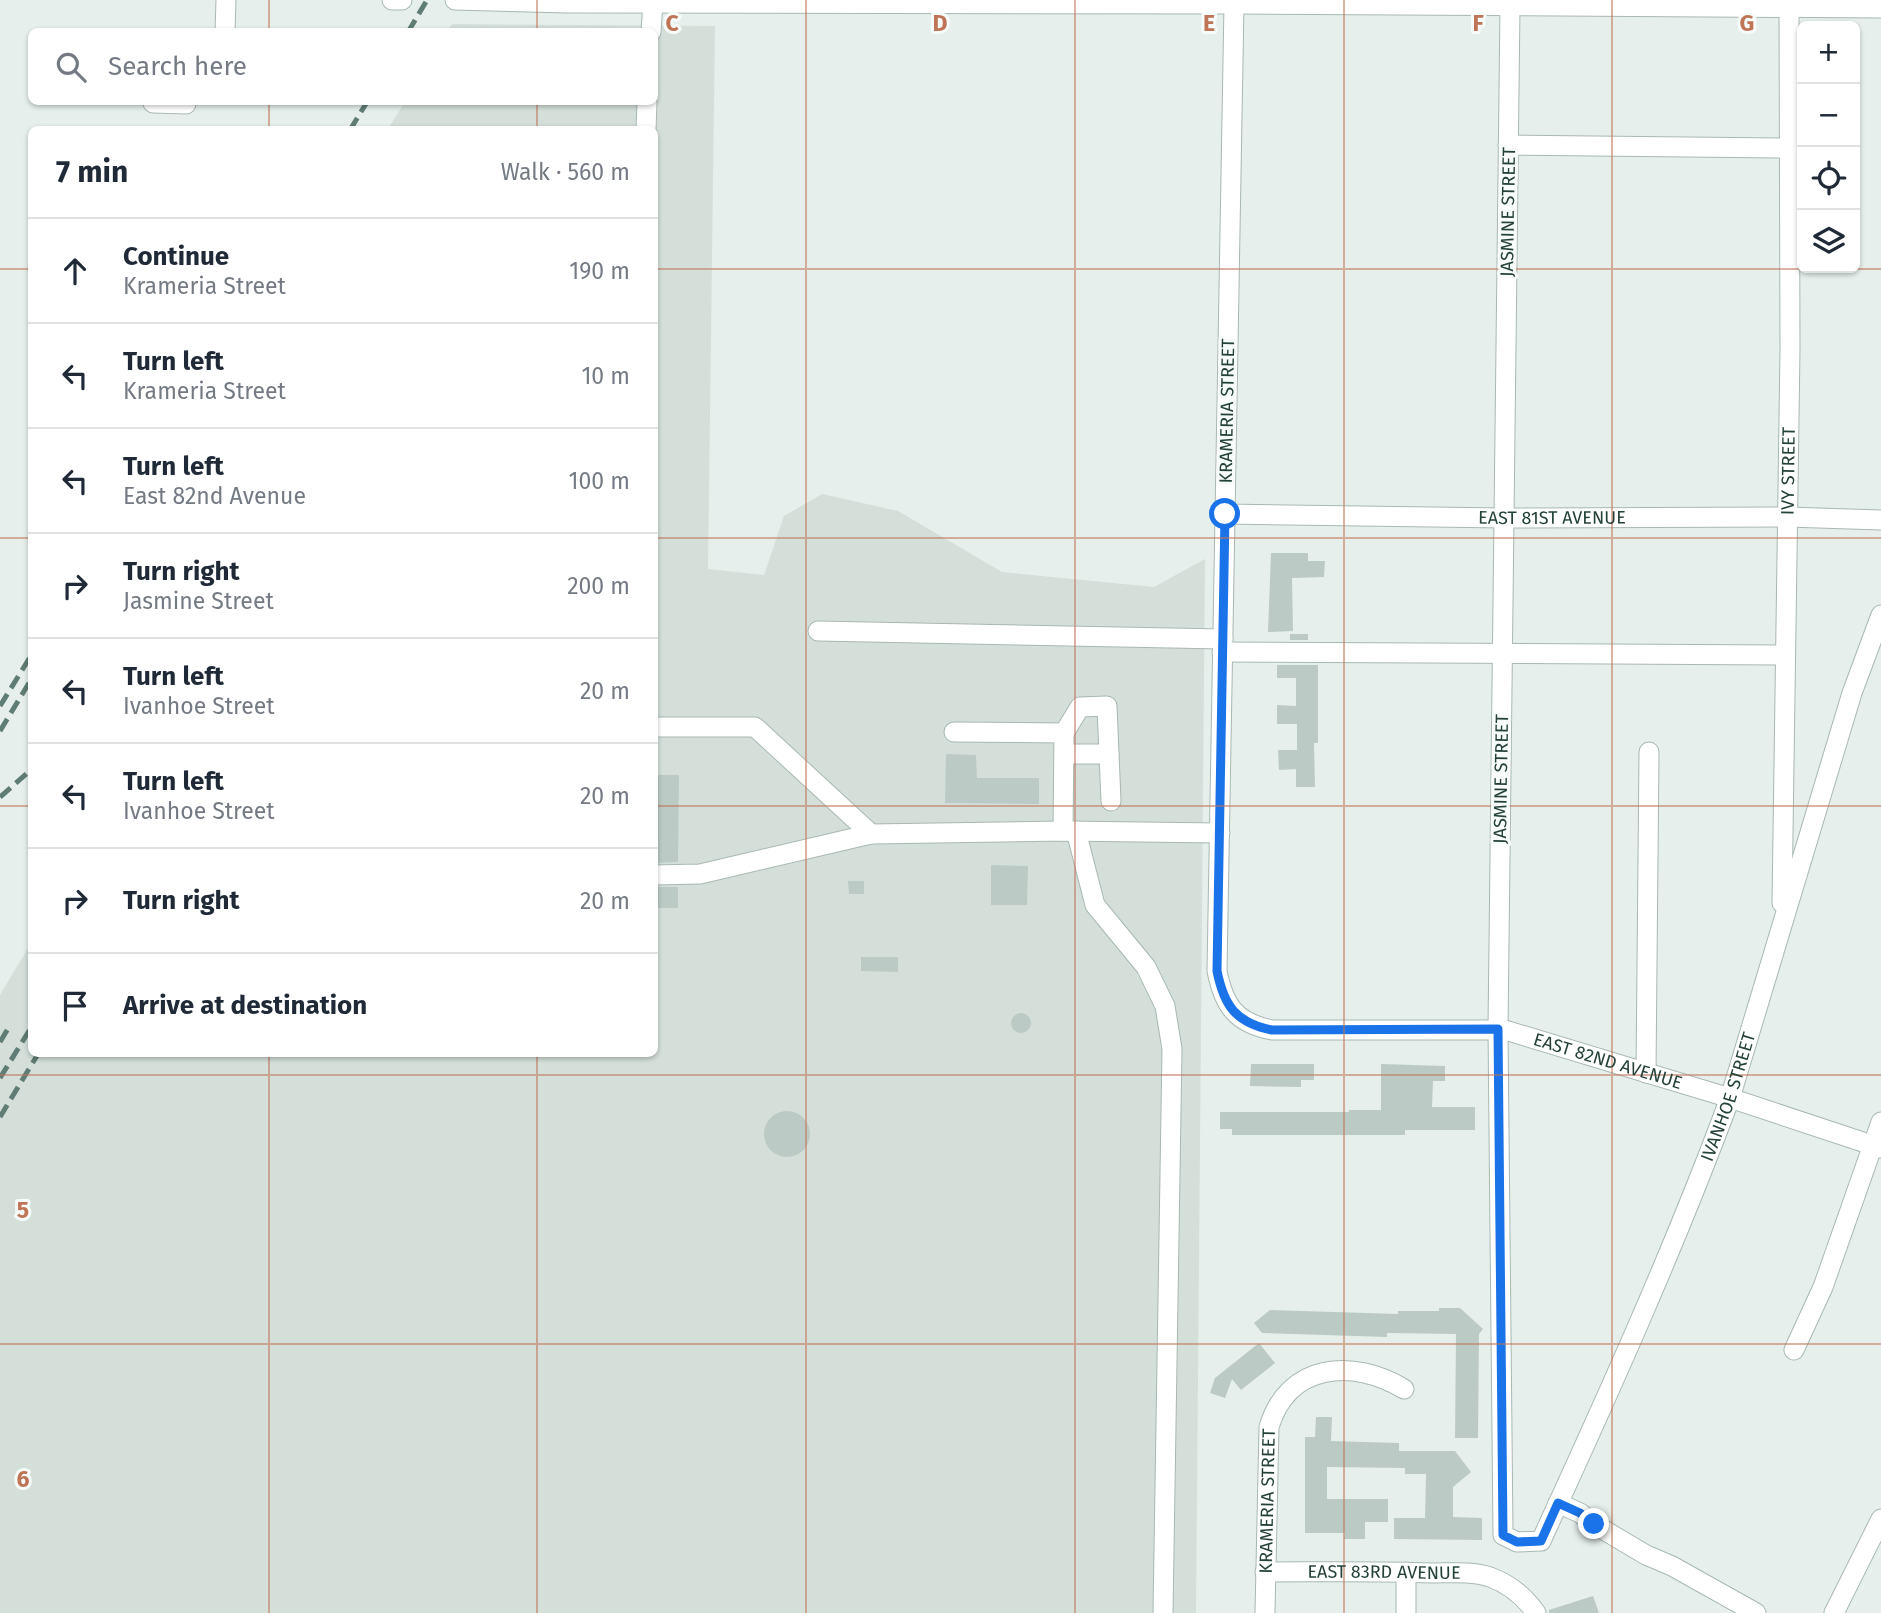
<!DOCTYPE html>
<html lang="en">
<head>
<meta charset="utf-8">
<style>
	:root { --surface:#fff; --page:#f2f2f3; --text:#1f2937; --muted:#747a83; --line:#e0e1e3 }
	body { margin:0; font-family:"Fira Sans",sans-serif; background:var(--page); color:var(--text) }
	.controls { position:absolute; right:21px; top:21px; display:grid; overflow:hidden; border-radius:10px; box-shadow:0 2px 5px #0004 }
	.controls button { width:63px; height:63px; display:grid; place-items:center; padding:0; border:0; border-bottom:2px solid var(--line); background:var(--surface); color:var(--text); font:35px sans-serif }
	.stop { position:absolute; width:21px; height:21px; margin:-16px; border:5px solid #1a73e8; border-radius:50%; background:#fff }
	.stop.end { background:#1a73e8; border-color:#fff; box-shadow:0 2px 7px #0008 }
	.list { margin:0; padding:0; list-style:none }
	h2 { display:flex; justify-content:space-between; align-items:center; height:91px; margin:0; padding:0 28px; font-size:30px }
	h2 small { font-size:23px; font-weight:400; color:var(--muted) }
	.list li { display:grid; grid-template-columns:46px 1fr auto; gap:21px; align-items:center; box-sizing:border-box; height:105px; padding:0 28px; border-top:2px solid var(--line) }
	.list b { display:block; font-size:26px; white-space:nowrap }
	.list p { margin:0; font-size:23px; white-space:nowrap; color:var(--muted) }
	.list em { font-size:23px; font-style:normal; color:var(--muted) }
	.icon { flex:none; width:38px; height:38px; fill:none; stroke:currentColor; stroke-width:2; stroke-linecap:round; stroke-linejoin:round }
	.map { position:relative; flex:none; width:1881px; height:1613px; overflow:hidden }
	.search { position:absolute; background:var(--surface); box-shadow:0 2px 5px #0004; left:28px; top:28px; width:630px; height:77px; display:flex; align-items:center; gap:18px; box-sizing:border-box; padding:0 24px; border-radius:10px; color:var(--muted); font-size:26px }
	.panel { position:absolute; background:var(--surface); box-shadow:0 2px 5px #0004; left:28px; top:126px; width:630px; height:931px; border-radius:10px }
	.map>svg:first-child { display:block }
</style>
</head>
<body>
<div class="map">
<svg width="1881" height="1613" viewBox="0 0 1881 1613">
	<rect width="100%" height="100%" fill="#e6efeb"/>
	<path fill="#d4dfda" d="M452 24 715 26 708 569 764 575 784 516 822 494 898 511 1002 572 1154 587 1205 559 1196 1613H0V995L31 943 32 1054H654V130L388 129 405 102H654V32L447 31Z"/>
	<g fill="#bbcac4">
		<path d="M1271 553H1308V561H1325L1324 577 1292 578 1293 631 1268 632Z"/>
		<rect x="1290" y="634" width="18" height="6"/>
		<path d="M1277 665H1318V743H1314L1315 787H1296V769L1279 770 1278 750H1297V724H1277V705L1296 706V678H1277Z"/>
		<path d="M946 754 976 755 977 778H1039V804L945 803Z"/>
		<path d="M654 775H679L678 862 654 863Z"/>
		<path d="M991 865 1028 866 1027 905H991Z"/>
		<path d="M848 881H864V894H849Z"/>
		<rect x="654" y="887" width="24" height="21"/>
		<path d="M861 957H898V972L861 971Z"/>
		<circle cx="1021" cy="1023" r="10"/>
		<path d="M1251 1064H1314V1080H1301V1087L1250 1086Z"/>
		<path d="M1381 1064 1445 1066V1081H1433L1432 1107H1475V1130H1405V1135H1232V1129H1220V1112H1349V1110H1381Z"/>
		<circle cx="787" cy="1134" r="23"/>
		<path d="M1439 1308H1460L1483 1329 1479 1334 1478 1438H1455L1456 1334 1387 1333V1337L1262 1333 1254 1323 1270 1310 1398 1314V1311H1439Z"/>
		<path d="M1259 1343 1275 1363 1241 1390 1232 1379 1225 1398 1210 1393 1215 1378Z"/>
		<path d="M1316 1417H1332L1331 1441 1399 1443V1451H1455L1471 1472 1453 1487V1517L1482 1518V1540L1394 1539V1518H1425L1426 1474H1405V1468L1327 1467V1499H1388V1522H1365V1539H1344L1345 1533H1305V1437H1315Z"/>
		<path d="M1593 1596 1599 1613H1549V1610Z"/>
	</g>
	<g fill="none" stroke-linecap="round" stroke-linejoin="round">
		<defs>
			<g id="minor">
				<path d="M392 0H402"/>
				<path d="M455 0 568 3 1234 4 1881 8"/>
				<path id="s1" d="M1234 4 1217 971C1224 1006 1236 1023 1272 1030H1505L1730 1098 1881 1148"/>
				<path id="s2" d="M1510 6 1498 1029 1503 1535 1517 1542 1541 1541C1608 1395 1674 1249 1730 1098L1852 693 1881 615"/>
				<path d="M225 32 226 0"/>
				<path d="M651 32 653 2"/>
				<path d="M153 102V103L186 104"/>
				<path d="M646 130 647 102"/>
				<path d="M1508 145 1789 148"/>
				<path id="s3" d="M1225 514 1504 518 1787 517 1881 520"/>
				<path d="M818 631 1223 639"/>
				<path d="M1222 652 1785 655"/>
				<path d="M654 727H755L871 834"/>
				<path d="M954 732 1064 733 1063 831"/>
				<path d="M1064 733 1080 707 1107 706 1109 754"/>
				<path d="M1064 754H1109L1111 801"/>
				<path d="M1076 831 1095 905 1146 967 1165 1006 1172 1049 1163 1613"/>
				<path d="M654 875 700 874 871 834 1063 831 1220 833"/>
				<path id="s4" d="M1782 903 1790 349 1789 8"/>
				<path d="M1646 1073 1649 752"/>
				<path d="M1794 1350 1823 1287 1881 1122"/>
				<path d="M1558 1503 1580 1513 1594 1524 1646 1555 1672 1566 1756 1613"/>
				<path id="s5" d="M1265 1572C1321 1572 1376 1571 1432 1573 1450 1573 1472 1571 1490 1577 1509 1584 1525 1597 1536 1613"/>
				<path id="s6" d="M1265 1613 1269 1427C1288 1363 1353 1358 1404 1389"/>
				<path d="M1406 1613V1572"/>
				<path d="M1834 1613 1881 1519"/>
			</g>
		</defs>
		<use href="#minor" stroke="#a8b8b2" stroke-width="21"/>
		<use href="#minor" stroke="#fff" stroke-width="19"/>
		<g stroke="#5f7d75" stroke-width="5" stroke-dasharray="14 7" stroke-linecap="butt">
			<path d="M408 32 427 0"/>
			<path d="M350 130 367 102"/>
			<path d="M0 706 32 654"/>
			<path d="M0 731 32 678"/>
			<path d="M0 797 32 769"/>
			<path d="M0 1042 9 1027"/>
			<path d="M0 1078 32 1026"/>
			<path d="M0 1117 38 1054"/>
		</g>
	</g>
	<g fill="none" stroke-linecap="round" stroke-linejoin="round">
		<path stroke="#1a73e8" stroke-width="9" d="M1225 514 1217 971C1224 1006 1236 1023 1272 1030L1498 1029 1503 1535 1517 1542 1541 1541 1558 1503 1580 1513 1594 1524"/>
	</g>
	<path fill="none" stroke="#c07456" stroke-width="2" stroke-opacity="0.55" d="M269 0V32M537 0V32M806 0V1613M1075 0V1613M1344 0V1613M1612 0V1613M269 102V130M537 102V130M0 269H32M654 269H1881M0 538H32M654 538H1881M0 806H32M654 806H1881M269 1054V1613M537 1054V1613M0 1075H1881M0 1344H1881"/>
	<g text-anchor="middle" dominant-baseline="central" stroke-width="6" stroke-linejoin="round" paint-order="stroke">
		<g font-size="18" fill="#24423a" stroke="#f7fbf9">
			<text transform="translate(1508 212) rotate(-89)">JASMINE STREET</text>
			<text transform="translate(1227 411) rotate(-89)">KRAMERIA STREET</text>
			<text stroke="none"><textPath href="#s4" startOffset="432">IVY STREET</textPath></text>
			<text stroke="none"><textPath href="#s3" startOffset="327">EAST 81ST AVENUE</textPath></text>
			<text transform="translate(1501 779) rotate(-89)">JASMINE STREET</text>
			<text stroke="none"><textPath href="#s1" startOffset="1395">EAST 82ND AVENUE</textPath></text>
			<text stroke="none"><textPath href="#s2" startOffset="2051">IVANHOE STREET</textPath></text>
			<text stroke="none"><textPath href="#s6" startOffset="112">KRAMERIA STREET</textPath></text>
			<text stroke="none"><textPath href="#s5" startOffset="119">EAST 83RD AVENUE</textPath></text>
		</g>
	</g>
	<g font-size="23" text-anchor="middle" font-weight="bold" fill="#c07456" stroke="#f7fbf9" stroke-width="6" stroke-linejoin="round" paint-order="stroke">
		<text x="672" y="31">C</text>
		<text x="940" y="31">D</text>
		<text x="1209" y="31">E</text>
		<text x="1478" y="31">F</text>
		<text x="1747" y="31">G</text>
		<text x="23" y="1218">5</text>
		<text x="23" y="1487">6</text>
	</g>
</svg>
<div class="controls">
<button>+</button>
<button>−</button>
<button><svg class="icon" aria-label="locate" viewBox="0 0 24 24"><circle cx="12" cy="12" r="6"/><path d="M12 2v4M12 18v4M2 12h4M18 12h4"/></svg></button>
<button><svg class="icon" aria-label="layers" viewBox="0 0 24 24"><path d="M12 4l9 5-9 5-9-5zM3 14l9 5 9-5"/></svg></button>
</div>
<div class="stop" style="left:1225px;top:514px"></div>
<div class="stop end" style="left:1594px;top:1524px"></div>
<div class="search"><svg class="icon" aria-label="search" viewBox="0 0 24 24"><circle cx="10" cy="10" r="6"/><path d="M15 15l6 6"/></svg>Search here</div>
<section class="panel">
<h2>7 min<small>Walk · 560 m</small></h2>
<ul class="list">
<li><svg class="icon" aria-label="ahead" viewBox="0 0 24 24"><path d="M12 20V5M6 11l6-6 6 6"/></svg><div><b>Continue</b><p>Krameria Street</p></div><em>190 m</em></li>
<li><svg class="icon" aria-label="left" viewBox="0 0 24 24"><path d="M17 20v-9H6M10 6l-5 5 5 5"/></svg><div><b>Turn left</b><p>Krameria Street</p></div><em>10 m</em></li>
<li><svg class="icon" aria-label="left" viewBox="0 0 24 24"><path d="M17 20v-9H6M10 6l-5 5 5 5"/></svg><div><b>Turn left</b><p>East 82nd Avenue</p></div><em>100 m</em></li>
<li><svg class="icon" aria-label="right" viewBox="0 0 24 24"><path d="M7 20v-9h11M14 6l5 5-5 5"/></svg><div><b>Turn right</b><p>Jasmine Street</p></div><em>200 m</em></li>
<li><svg class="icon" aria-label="left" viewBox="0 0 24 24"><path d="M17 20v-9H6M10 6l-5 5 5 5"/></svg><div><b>Turn left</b><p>Ivanhoe Street</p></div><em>20 m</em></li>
<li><svg class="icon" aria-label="left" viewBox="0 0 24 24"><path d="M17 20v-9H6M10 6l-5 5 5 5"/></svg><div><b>Turn left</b><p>Ivanhoe Street</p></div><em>20 m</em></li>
<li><svg class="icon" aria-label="right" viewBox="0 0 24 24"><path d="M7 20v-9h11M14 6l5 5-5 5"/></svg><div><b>Turn right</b></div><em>20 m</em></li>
<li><svg class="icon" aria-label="arrive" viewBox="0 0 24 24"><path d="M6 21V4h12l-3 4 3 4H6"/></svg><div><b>Arrive at destination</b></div></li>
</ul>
</section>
</div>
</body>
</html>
